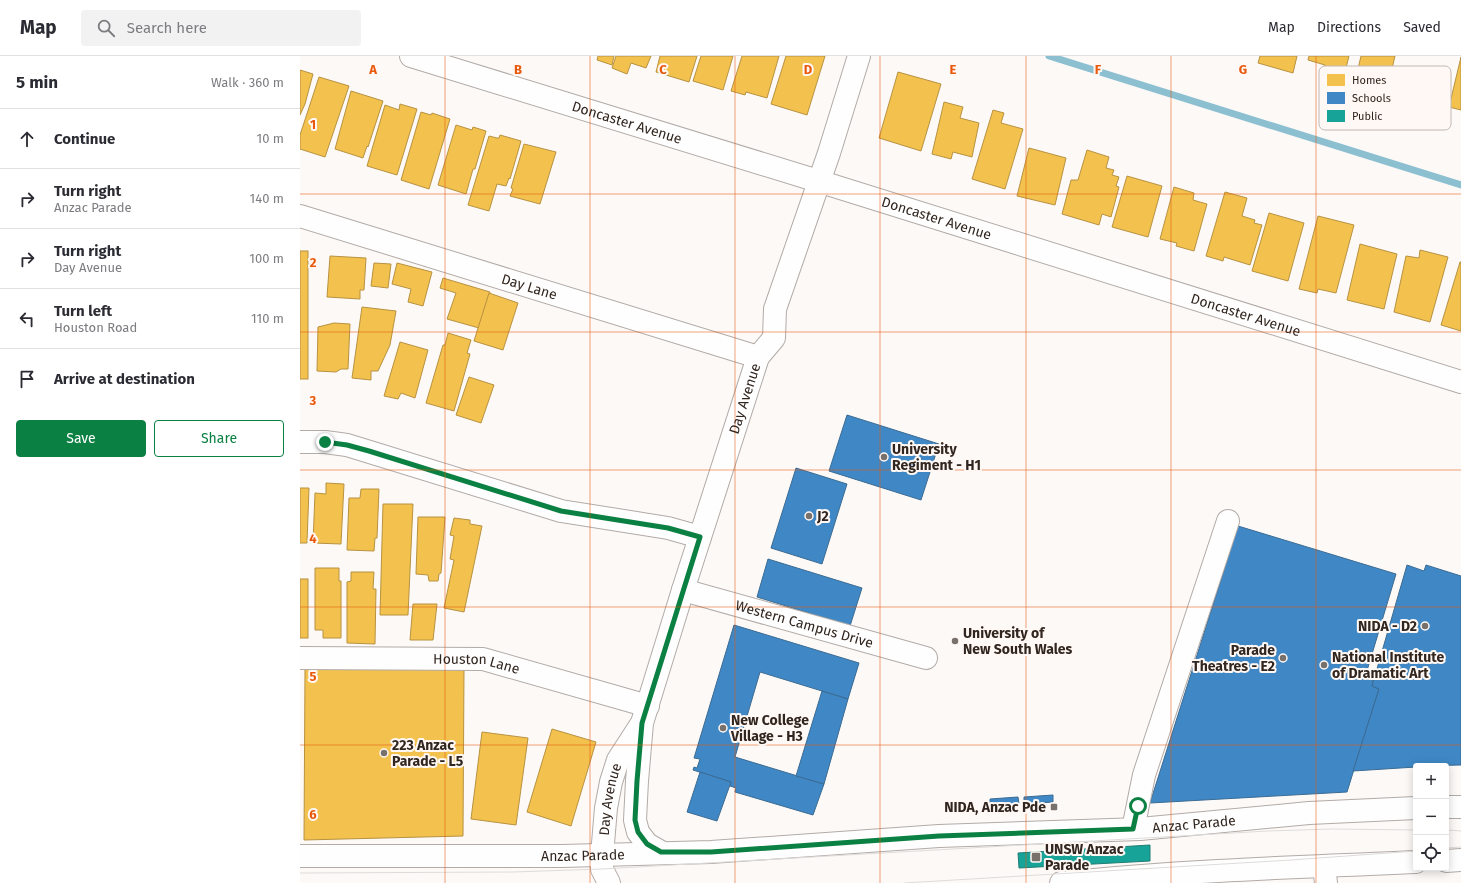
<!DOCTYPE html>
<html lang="en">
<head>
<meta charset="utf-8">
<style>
	:root { --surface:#fff; --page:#f2f2f3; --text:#2b2b33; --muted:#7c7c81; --line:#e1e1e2; --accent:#0b8043 }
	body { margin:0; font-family:"Fira Sans",sans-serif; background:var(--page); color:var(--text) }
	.controls { position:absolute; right:12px; bottom:12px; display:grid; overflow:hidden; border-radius:4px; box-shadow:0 2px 10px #0003 }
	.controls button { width:36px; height:36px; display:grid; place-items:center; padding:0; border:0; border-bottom:1px solid var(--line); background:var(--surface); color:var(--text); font:20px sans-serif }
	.stop { position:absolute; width:12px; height:12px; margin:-9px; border:3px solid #0b8043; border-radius:50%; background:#fff }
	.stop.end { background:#0b8043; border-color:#fff; box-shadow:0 1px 4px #0008 }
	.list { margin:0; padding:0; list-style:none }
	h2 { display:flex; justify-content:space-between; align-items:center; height:52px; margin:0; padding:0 16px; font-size:17px }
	h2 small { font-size:13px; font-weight:400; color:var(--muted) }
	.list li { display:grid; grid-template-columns:26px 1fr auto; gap:12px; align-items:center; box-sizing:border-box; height:60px; padding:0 16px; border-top:1px solid var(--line) }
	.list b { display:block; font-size:15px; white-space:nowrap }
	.list p { margin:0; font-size:13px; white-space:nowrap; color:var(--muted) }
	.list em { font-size:13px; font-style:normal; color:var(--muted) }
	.actions { display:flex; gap:8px; padding:12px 16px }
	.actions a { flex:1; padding:9px 0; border:1px solid var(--accent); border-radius:4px; text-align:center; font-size:14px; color:var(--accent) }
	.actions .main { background:var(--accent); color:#fff }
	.icon { flex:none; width:22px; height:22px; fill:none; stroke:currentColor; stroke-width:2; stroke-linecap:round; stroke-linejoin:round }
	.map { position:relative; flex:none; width:1161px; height:827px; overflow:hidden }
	header { display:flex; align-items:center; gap:24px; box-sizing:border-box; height:56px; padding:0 20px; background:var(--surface); border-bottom:1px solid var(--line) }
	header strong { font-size:19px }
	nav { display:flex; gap:22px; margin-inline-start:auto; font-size:14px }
	.search { width:280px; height:36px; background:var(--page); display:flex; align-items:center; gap:10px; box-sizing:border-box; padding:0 14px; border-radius:4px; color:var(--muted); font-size:15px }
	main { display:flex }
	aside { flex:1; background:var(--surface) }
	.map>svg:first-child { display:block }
</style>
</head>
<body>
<header>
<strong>Map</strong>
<div class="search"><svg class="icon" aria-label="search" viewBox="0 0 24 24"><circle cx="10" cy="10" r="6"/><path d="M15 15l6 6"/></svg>Search here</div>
<nav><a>Map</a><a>Directions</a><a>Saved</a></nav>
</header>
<main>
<aside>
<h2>5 min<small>Walk · 360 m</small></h2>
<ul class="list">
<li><svg class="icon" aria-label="ahead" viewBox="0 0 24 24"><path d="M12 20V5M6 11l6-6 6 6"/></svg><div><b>Continue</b></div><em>10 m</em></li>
<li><svg class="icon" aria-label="right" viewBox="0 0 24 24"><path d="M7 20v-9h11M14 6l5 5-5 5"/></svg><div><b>Turn right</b><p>Anzac Parade</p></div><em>140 m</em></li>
<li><svg class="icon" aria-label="right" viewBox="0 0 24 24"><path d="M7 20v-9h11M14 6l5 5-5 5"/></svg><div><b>Turn right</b><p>Day Avenue</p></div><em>100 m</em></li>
<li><svg class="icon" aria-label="left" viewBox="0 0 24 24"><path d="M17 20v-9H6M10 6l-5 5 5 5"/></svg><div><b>Turn left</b><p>Houston Road</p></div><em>110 m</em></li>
<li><svg class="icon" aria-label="arrive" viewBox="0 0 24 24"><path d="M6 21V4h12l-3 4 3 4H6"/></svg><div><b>Arrive at destination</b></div></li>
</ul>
<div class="actions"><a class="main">Save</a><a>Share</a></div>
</aside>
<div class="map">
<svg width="1161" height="827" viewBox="0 0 1161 827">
	<rect width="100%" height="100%" fill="#fdf9f7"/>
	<g fill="#f2c14e" stroke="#b89240">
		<path d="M298 0H314L312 9 297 4Z"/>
		<path d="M316 0H351L346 12 331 7 327 18 312 12Z"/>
		<path d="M360 0H397L389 26 356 16Z"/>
		<path d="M401 0H433L423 34 393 25Z"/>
		<path d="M442 0H479L467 42 446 36 445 39 431 35Z"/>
		<path d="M486 0H525L507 59 471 48Z"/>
		<path d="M960 0H997L993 17 958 7Z"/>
		<path d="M1009 0H1049L1041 32 1020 27 1025 9 1008 4Z"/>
		<path d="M1061 0H1095L1087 34 1055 26Z"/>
		<path d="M1161 1V54L1149 51Z"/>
		<path d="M0 14 13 18 5 48 0 59Z"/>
		<path d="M598 16 641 28 621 95 579 82Z"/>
		<path d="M19 21 49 30 25 101 0 93V79Z"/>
		<path d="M51 35 83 45 68 91 67 90 63 102 35 93Z"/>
		<path d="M644 46 663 51 660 62 679 67 672 101 653 96 651 103 632 98Z"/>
		<path d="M100 48 117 53 97 119 67 110 85 49 99 54Z"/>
		<path d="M693 54 704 57 701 67 723 73 705 133 672 123Z"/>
		<path d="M121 56 131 59 132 57 150 63 129 133 101 124Z"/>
		<path d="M156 69 172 74 173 71 186 75 175 113H173L166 138 138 129Z"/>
		<path d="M200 79 221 85 210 123 209 122 206 130 197 128 189 155 168 149 189 80 197 82H199Z"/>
		<path d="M224 88 256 96 240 148 210 140 213 133 211 132Z"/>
		<path d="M729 92 766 102 755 149 717 140Z"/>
		<path d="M787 94 809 101 806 112 814 114 812 119 819 121 816 130 819 131 811 161 802 158 799 169 762 158 771 124H778Z"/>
		<path d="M827 120 862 130 848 181 812 171Z"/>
		<path d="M874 131 894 137 893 144 907 148 894 195 876 190 877 187 860 183Z"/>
		<path d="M925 136 947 142 942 160 955 164 954 167 962 169 950 209 924 201 923 205 906 200Z"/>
		<path d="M969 157 1004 167 988 225 952 215Z"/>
		<path d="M1018 160 1054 169 1036 237 1018 233 1017 237 999 233Z"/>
		<path d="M1060 188 1097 198 1084 253 1047 244Z"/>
		<path d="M1120 194 1148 201 1130 266 1094 256 1106 200 1119 202Z"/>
		<rect x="0" y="195" width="8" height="128"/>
		<path d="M30 200 66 202 64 234H60V243L27 241Z"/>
		<path d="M1160 206H1161V275L1141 269Z"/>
		<path d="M74 207 91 208 88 232 71 230Z"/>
		<path d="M97 207 132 216 123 250 108 246 111 233 92 228Z"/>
		<path d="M143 222 190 236 179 272 147 263 156 237 140 232Z"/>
		<path d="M189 237 218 247 203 294 174 285Z"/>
		<path d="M62 251 96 255 90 289 78 315H71V324L52 322Z"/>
		<path d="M34 267 50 268 48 313H41L36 316 17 315 18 271Z"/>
		<path d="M148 277 171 284 167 297 170 298 154 355 126 347 143 289H145Z"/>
		<path d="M100 286 128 294 115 342 101 337 98 343 84 340Z"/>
		<path d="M169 321 194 329 181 367 156 359Z"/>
		<path d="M26 427 44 428 41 488 13 487 15 437 26 438Z"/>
		<path d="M0 432H9L7 487H0Z"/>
		<path d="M61 433H79L77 482H75L74 495 47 494 49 442H60Z"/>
		<path d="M83 448H113L108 559H80Z"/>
		<path d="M118 461H145L141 517 139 518 138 525H129L128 519 116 518Z"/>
		<path d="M154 462 170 464V468L182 470 164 556 144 552 154 504 150 503 154 480 150 479Z"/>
		<path d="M15 512H39V525H41V582H23V574H15Z"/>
		<path d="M51 516H74L73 533H76L75 588 47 587V526L51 525Z"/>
		<rect x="0" y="523" width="8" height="59"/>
		<path d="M113 548H137L133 584H110Z"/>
		<path d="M5 613H164L163 780 4 784Z"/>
		<path d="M252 673 296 686 271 770 227 756Z"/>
		<path d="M182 676 228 682 216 769 171 763Z"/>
	</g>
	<g fill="#3f88c5" stroke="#3b6b93">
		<path d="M547 359 639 388 621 444 529 415Z"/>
		<path d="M496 412 547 428 522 508 471 492Z"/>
		<path d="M938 470 1096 518 1066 618 1074 620 1072 630 1079 633 1047 736 850 747Z"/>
		<path d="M468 503 562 532 550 570 457 541Z"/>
		<path d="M1107 509 1124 515 1126 509 1161 520V709L1116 710V711L1053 715 1079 633 1072 630Z"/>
		<path d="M434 569 559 607 548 643 460 616 435 701 524 728 513 759 435 736 436 732 430 730 431 726 393 714 394 711 397 712 400 703 394 702Z"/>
		<path d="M522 635 548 643 524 728 496 720Z"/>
		<path d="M400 716 431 726 417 765 387 756Z"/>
		<path d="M753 739V746L724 748V741Z"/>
		<path d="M718 741 719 748 690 750V743Z"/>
	</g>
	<path fill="#17a398" stroke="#1f7e74" d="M850 789V805L719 812 718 797Z"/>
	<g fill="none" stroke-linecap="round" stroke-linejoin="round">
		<path stroke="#8cc0d1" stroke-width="7" d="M749 0 1161 129"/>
		<defs>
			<g id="minor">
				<path id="s1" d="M111 0 518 125 1161 326"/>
				<path id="s2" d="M0 160 458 301"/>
				<path d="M0 386H25L47 389 261 455 368 472 400 481"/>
				<path id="s3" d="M383 534 626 602"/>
				<path id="s4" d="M0 602 183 603 348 650"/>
				<path d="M833 773 844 719 928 465"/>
				<path id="s5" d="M361 796 347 788 338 776 335 764 337 725 342 667 383 534 458 301 474 282 475 253 529 97 559 0"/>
				<path d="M1024 810 1026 827"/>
				<path id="s6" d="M309 827 302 813V799L306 752 311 726 318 704 340 670"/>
			</g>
			<g id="major">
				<path d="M1146 751H1161"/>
				<path id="s7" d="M0 800H262L411 796 639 780 840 773 1009 757 1116 752"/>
				<path d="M1146 805 1161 804"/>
				<path d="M761 827C879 815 998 811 1116 806"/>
			</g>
		</defs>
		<use href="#minor" stroke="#b2aba7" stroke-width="24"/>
		<use href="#major" stroke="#b2aba7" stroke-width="24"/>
		<use href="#minor" stroke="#fffefe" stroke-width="22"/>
		<use href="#major" stroke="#fffefe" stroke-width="22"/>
		<g stroke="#dedcdb" stroke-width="1">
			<path d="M1146 774 1161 775"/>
			<path d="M1146 792 1161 791"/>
			<path d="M0 817 213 816 302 813 968 775 1032 773 1116 774"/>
			<path d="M604 827 991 804 1116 795"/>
		</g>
	</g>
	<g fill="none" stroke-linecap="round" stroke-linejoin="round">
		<path stroke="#0b8043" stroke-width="5" d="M25 386 47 389 69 395 261 455 368 472 400 481 342 667 337 725 335 764 338 776 347 788 361 796H411L639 780 833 773 838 750"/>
	</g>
	<path fill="none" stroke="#e8590c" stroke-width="1" stroke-opacity="0.55" d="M145 0V827M290 0V827M435 0V827M580 0V827M726 0V827M871 0V827M1016 0V827M0 138H1161M0 276H1161M0 414H1161M0 551H1161M0 689H1161"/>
	<g fill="#78706b" stroke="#fff8f5" stroke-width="1.5">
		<circle cx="584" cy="401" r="4"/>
		<circle cx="509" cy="460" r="4"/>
		<circle cx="1125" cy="570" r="4"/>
		<circle cx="655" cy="585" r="4"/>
		<circle cx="983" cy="602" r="4"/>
		<circle cx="1024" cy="609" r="4"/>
		<circle cx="423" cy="672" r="4"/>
		<circle cx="84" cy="697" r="4"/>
		<rect x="750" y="747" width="8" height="8" rx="2"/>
		<rect x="731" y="796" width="10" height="10" rx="2"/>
	</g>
	<g text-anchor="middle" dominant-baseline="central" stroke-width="4" stroke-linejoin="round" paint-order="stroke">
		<g font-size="14" fill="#31261f" stroke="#fff8f5">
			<text stroke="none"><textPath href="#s1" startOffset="226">Doncaster Avenue</textPath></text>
			<text stroke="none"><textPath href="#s1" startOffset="550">Doncaster Avenue</textPath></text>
			<text stroke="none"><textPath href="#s2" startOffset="240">Day Lane</textPath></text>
			<text stroke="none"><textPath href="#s1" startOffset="874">Doncaster Avenue</textPath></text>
			<text stroke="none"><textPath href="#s5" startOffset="481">Day Avenue</textPath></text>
			<text stroke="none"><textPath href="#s3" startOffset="126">Western Campus Drive</textPath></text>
			<text stroke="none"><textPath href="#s4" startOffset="177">Houston Lane</textPath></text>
			<text stroke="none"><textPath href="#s6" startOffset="86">Day Avenue</textPath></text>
			<text stroke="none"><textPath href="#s7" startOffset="895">Anzac Parade</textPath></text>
			<text stroke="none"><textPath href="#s7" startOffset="283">Anzac Parade</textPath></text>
		</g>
		<g font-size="14" font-weight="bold" fill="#31261f" stroke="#fff8f5" text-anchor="start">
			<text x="592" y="393">University<tspan x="592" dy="16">Regiment - H1</tspan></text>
			<text x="517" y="460">J2</text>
			<text x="1117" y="570" text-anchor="end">NIDA - D2</text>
			<text x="663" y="577">University of<tspan x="663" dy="16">New South Wales</tspan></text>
			<text x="975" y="594" text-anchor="end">Parade<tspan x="975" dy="16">Theatres - E2</tspan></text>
			<text x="1032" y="601">National Institute<tspan x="1032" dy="16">of Dramatic Art</tspan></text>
			<text x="431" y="664">New College<tspan x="431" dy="16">Village - H3</tspan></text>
			<text x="92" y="689">223 Anzac<tspan x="92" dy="16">Parade - L5</tspan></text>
			<text x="746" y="751" text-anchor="end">NIDA, Anzac Pde</text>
			<text x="745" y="793">UNSW Anzac<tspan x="745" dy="16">Parade</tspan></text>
		</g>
	</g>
	<rect x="1019" y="10" width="132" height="64" rx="6" fill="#fff8f5" stroke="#c1b9b5" stroke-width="1"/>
	<rect x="1027" y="18" width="18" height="12" fill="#f2c14e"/>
	<rect x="1027" y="36" width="18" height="12" fill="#3f88c5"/>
	<rect x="1027" y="54" width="18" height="12" fill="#17a398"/>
	<g font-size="11" fill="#31261f">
		<text x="1052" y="28">Homes</text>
		<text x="1052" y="46">Schools</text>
		<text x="1052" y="64">Public</text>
	</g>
	<g font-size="13" text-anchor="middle" font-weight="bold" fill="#e8590c" stroke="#fff8f5" stroke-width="4" stroke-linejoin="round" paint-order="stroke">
		<text x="73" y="18">A</text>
		<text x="218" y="18">B</text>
		<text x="363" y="18">C</text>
		<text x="508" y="18">D</text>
		<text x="653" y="18">E</text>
		<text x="798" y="18">F</text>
		<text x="943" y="18">G</text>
		<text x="13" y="73">1</text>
		<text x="13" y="211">2</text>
		<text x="13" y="349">3</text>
		<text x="13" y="487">4</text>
		<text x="13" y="625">5</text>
		<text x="13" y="763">6</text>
	</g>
</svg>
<div class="controls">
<button>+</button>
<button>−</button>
<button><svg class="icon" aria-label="locate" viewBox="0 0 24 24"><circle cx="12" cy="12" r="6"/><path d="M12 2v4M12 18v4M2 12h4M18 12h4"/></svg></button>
</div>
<div class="stop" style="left:838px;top:750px"></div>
<div class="stop end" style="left:25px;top:386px"></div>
</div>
</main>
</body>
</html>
